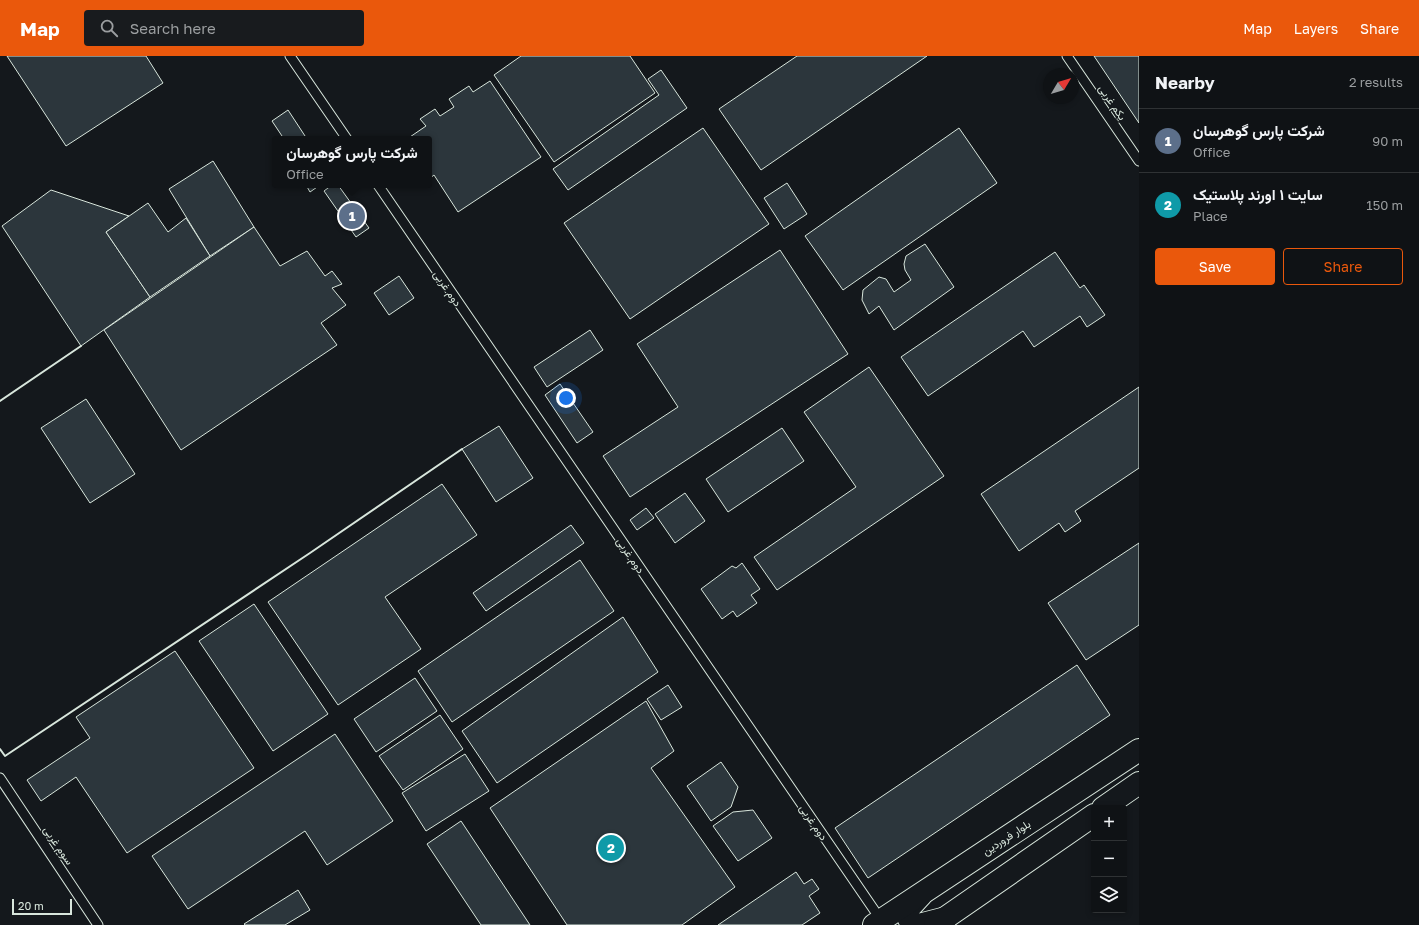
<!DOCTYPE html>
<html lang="en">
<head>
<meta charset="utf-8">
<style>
	:root { --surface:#0f1215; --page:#181b1e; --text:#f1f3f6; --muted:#9b9ea0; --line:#2f3234; --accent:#ea580c }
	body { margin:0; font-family:"Golos Text",Vazirmatn,sans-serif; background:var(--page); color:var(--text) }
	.controls { position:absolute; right:12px; bottom:12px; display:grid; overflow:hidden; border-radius:4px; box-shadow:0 2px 6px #0003 }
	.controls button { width:36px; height:36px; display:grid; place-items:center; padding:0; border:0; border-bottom:1px solid var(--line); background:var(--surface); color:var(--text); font:20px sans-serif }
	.compass { position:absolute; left:1043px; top:12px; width:36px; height:36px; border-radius:50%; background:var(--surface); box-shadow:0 2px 6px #0003; rotate:52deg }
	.scale { position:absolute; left:12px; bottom:10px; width:60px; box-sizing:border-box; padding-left:4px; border:2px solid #d8e6dc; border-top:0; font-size:11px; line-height:14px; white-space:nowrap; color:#d8e6dc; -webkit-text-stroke:3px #14181c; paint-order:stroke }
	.you { position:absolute; left:566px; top:342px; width:14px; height:14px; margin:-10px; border:3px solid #fff; border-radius:50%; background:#1a73e8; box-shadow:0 0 0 6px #1a73e833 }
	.badge { display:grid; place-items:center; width:26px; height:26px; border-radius:50%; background:var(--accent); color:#fff; font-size:13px; font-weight:700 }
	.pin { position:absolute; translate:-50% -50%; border:2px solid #fff; box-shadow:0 1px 4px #0006 }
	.popup { position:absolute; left:272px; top:80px; width:160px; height:52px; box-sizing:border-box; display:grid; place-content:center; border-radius:4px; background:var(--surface); filter:drop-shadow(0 1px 3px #0005); font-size:13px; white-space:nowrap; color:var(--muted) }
	.popup b { font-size:15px; color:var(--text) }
	.popup::after { content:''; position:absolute; left:50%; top:100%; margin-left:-8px; border:8px solid transparent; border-top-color:var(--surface) }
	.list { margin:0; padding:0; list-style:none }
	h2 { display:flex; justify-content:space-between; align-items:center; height:52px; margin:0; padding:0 16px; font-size:17px }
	h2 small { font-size:13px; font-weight:400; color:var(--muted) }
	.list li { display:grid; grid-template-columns:26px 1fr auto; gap:12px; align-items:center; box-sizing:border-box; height:64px; padding:0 16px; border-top:1px solid var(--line) }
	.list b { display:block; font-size:15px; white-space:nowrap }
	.list p { margin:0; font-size:13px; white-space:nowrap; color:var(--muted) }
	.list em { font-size:13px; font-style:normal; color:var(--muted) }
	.actions { display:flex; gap:8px; padding:12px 16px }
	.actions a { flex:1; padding:9px 0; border:1px solid var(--accent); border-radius:4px; text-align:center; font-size:14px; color:var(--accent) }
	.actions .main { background:var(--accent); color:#fff }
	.icon { flex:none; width:22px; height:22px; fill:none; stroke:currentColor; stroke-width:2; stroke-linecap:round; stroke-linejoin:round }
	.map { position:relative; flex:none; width:1139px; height:869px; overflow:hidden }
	header { display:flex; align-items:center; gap:24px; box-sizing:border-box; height:56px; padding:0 20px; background:var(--accent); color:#fff }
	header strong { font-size:19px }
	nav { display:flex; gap:22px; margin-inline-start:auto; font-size:14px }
	.search { width:280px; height:36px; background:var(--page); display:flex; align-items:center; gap:10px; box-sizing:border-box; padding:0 14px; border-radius:4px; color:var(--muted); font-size:15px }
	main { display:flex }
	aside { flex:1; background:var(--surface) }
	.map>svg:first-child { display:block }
</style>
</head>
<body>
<header>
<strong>Map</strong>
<div class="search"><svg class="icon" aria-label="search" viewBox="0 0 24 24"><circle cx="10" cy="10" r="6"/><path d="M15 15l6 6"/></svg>Search here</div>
<nav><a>Map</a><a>Layers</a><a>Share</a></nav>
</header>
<main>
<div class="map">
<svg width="1139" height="869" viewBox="0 0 1139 869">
	<rect width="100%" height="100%" fill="#14181c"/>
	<g fill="#2c363c" stroke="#d8e6dc">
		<path d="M7 0H146L163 27 66 90Z"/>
		<path d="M521 0H630L655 37 554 106 494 19Z"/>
		<path d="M797 0H927L761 114 719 53Z"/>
		<path d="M1094 0H1139V67Z"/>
		<path d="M661 14 687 52 568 134 553 113 659 39 648 23Z"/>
		<path d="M490 25 541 101 458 156 434 119 429 123V83H407L426 70 420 63 435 53 440 60 454 51 449 43 469 30 473 36Z"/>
		<path d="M288 54 307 83H284L272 65Z"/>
		<path d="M703 72 769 168 630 263 564 167Z"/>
		<path d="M959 72 997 127 843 234 805 180Z"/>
		<path d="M213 105 254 171 210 200 169 133Z"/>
		<path d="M787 127 807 158 784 173 764 142Z"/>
		<path d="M306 129H320L310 136Z"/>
		<path d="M332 129H338L369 172 356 181 324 135Z"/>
		<path d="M51 134 129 160 106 176 150 241 81 290 2 170Z"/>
		<path d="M148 147 168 176 186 162 210 200 150 241 106 176Z"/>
		<path d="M254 171 280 210 307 195 325 220 332 215 342 228 332 232 346 249 321 267 337 289 181 394 104 274Z"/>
		<path d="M925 188 954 231 894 274 879 250 869 258 862 244 863 234 879 221 886 223 894 236 911 224 905 214 904 208 906 200Z"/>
		<path d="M780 194 848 298 630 441 603 400 678 351 637 288Z"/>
		<path d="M1055 196 1080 232 1084 229 1105 259 1087 271 1080 260 1034 291 1023 275 928 340 901 301Z"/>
		<path d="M399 220 414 242 389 259 374 237Z"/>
		<path d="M590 274 603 294 547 331 534 311Z"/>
		<path d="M869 311 944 420 777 534 754 501 856 431 804 356Z"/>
		<path d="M560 328 593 376 577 387 545 339Z"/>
		<path d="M1139 331V412L1075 455 1081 465 1065 476 1059 467 1019 495 981 438Z"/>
		<path d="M86 343 135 418 90 447 41 372Z"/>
		<path d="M499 370 533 422 496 446 462 393Z"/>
		<path d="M782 372 804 405 728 456 706 423Z"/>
		<path d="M442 428 477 479 385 541 421 593 338 649 268 546Z"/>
		<path d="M685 437 705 465 675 487 655 458Z"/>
		<path d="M646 452 654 462 637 474 630 464Z"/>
		<path d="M571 469 584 487 486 555 473 537Z"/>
		<path d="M1139 487V569L1086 604 1048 547Z"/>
		<path d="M580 504 614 555 452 666 418 615Z"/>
		<path d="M742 507 760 533 751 539 757 547 737 561 733 555 722 563 701 533 732 510 736 512Z"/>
		<path d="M254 548 328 658 273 695 199 585Z"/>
		<path d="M623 561 658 616 497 727 462 675Z"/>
		<path d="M175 595 254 712 127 797 76 721 41 745 27 724 90 682 76 661Z"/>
		<path d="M1077 609 1110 659 868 822 835 772Z"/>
		<path d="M415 622 437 655 376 696 354 663Z"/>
		<path d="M668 629 682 651 661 664 647 643Z"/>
		<path d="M646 645 674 695 651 712 735 831 682 869H567L490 752Z"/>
		<path d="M440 659 463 693 403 734 379 700Z"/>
		<path d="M335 678 393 765 327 809 305 775 188 853 152 800Z"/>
		<path d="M465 698 489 735 426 775 402 737Z"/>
		<path d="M721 706 738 731 731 751 711 765 687 730Z"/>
		<path d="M753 754 772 782 738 805 713 770 733 756Z"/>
		<path d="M461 765 530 869H481L427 788Z"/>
		<path d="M796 816 804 828 812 823 819 833 809 840 820 857 802 869H718Z"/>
		<path d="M298 834 310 854 285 869H245L244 868Z"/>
	</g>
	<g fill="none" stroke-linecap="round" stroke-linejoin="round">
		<defs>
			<g id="service">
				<path d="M290 0 347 83"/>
				<path d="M1067 0 1139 105"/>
				<path d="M378 129 881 864"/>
				<path d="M0 722 98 869"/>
			</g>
			<g id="tertiary">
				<path d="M1103 752 1139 727"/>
				<path d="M921 839 909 852 907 859 911 867 919 869 946 862"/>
				<path d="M874 869 1139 694"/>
				<path d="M935 869 1094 759"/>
			</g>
		</defs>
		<use href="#service" stroke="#d8e6dc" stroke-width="11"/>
		<use href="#tertiary" stroke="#d8e6dc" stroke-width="24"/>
		<use href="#service" stroke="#14181c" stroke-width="9"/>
		<use href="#tertiary" stroke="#14181c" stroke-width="22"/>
		<g stroke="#d8e6dc" stroke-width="2">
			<path d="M0 345 81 290"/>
			<path d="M0 693 5 700 310 497 462 393"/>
		</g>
	</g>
	<g text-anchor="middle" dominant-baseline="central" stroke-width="3" stroke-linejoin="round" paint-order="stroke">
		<g font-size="11" fill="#d8e6dc" stroke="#14181c">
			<text transform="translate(1113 46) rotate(56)">یکم غربی</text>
			<text transform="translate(448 232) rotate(56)">دوم غربی</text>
			<text transform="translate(631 499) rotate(56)">دوم غربی</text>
			<text transform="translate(814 766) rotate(56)">دوم غربی</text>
			<text transform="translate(1006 781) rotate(-33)">بلوار فروردین</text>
			<text transform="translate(59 789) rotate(56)">سوم غربی</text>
		</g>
	</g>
</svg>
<div class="controls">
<button>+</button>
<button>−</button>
<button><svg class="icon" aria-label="layers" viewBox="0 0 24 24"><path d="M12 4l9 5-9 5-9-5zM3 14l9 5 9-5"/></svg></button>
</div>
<svg class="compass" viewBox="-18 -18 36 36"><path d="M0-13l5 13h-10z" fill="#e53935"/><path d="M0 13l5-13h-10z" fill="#9b9ea0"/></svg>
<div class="scale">20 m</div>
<div class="you"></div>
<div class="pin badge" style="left:352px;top:160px;background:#5c6f8a">1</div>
<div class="popup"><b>شرکت پارس گوهرسان</b>Office</div>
<div class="pin badge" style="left:611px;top:792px;background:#0f9aa8">2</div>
</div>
<aside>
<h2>Nearby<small>2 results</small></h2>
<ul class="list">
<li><span class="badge" style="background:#5c6f8a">1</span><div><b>شرکت پارس گوهرسان</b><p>Office</p></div><em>90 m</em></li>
<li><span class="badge" style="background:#0f9aa8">2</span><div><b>سایت ۱ اورند پلاستیک</b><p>Place</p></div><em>150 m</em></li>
</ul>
<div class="actions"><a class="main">Save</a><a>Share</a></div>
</aside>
</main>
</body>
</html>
